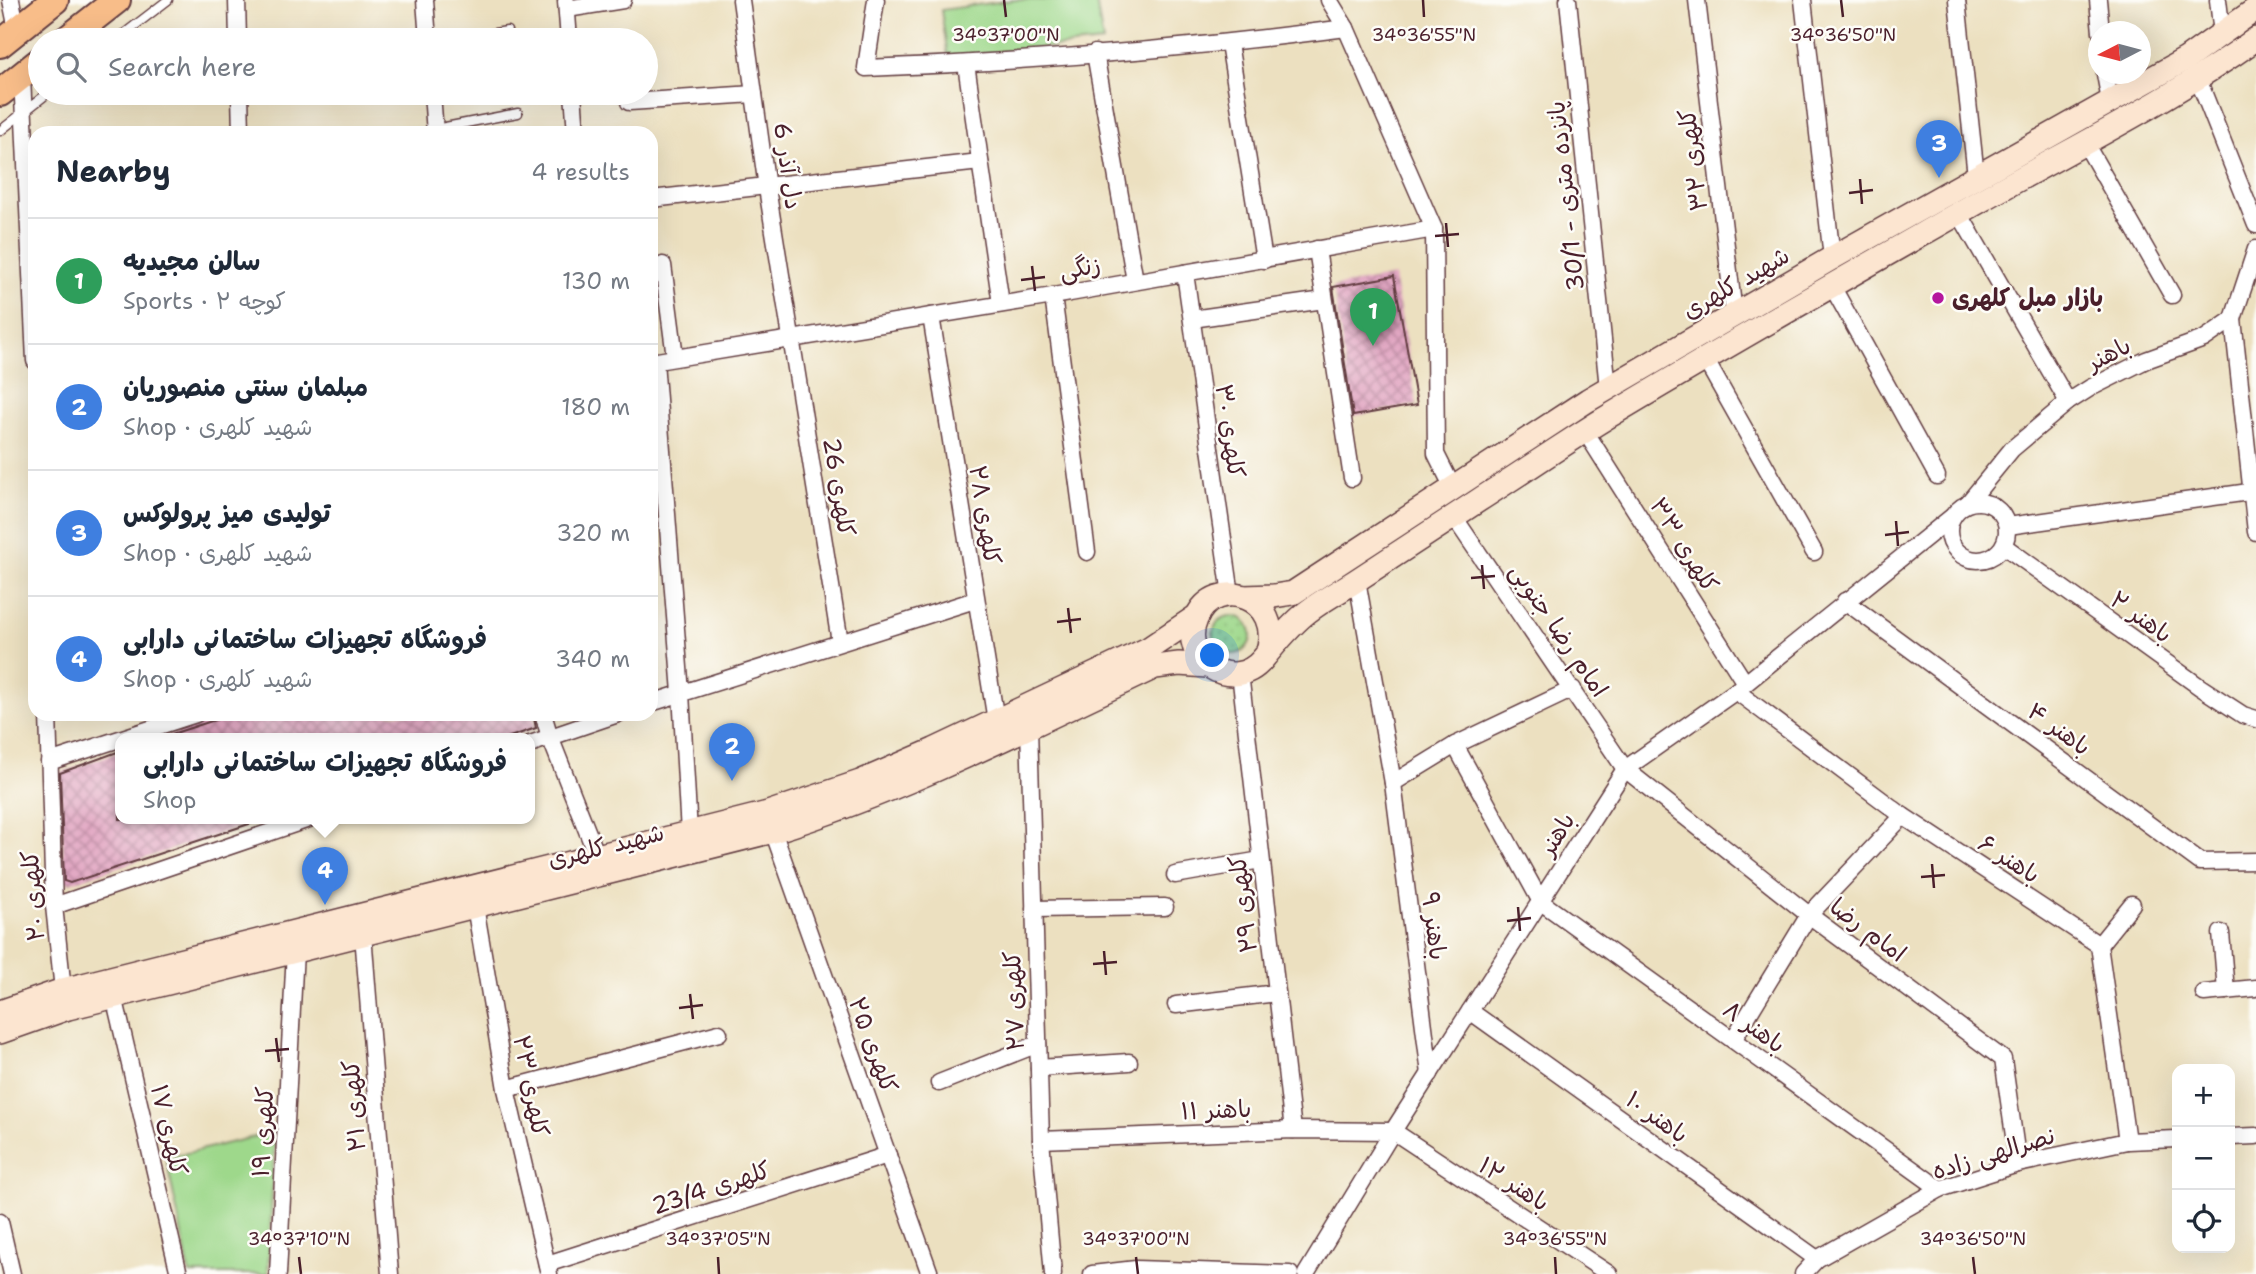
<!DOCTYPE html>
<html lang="en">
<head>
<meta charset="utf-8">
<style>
	:root { --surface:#fff; --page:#f2f2f3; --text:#1f2937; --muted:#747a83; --line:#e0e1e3; --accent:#b5179e }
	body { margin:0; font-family:"Shantell Sans","Playpen Sans Arabic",sans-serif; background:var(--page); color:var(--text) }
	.controls { position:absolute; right:21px; bottom:21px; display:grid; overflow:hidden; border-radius:14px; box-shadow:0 7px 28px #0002 }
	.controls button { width:63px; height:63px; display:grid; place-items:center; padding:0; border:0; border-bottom:2px solid var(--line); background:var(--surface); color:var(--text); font:35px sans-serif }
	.compass { position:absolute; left:2088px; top:21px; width:63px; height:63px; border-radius:50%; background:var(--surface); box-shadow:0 7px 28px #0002; rotate:264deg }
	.you { position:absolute; left:1213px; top:656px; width:24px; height:24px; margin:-18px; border:5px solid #fff; border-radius:50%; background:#1a73e8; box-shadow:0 0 0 10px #1a73e833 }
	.badge { display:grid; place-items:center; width:46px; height:46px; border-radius:50%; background:var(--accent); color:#fff; font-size:23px; font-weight:700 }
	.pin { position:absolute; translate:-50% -58px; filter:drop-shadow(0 2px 4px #0008) }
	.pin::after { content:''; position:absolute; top:37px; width:24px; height:21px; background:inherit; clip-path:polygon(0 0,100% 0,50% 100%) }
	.popup { position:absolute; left:115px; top:733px; width:420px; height:91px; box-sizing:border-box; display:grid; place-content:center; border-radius:14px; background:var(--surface); filter:drop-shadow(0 2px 5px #0005); font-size:23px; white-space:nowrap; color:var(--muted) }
	.popup b { font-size:26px; color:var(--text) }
	.popup::after { content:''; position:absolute; left:50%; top:100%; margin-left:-14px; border:14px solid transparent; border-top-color:var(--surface) }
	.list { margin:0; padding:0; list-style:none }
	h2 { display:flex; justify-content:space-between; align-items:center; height:91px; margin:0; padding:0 28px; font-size:30px }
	h2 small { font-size:23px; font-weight:400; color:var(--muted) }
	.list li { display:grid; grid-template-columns:46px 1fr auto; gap:21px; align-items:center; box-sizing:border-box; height:126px; padding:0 28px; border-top:2px solid var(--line) }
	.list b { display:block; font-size:26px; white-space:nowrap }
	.list p { margin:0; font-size:23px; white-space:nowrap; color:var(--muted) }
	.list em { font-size:23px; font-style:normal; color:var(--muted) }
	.icon { flex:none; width:38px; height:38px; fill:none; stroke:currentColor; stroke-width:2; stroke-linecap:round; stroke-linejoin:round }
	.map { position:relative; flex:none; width:2256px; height:1274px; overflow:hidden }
	.search { position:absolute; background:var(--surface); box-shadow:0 7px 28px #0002; left:28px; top:28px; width:630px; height:77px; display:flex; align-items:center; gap:18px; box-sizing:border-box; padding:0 24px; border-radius:38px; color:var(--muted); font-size:26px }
	.panel { position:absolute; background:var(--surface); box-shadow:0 7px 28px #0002; left:28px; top:126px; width:630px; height:595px; border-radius:21px }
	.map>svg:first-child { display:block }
</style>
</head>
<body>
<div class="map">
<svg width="2256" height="1274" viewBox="0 0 2256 1274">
	<defs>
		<pattern id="grass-dots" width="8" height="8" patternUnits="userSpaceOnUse" patternTransform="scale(1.75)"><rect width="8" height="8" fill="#9ed88b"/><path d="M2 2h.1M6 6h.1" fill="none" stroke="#8ab978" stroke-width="1.8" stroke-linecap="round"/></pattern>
		<pattern id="building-cross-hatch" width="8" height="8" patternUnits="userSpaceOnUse" patternTransform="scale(1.75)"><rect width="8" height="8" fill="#e2a7c3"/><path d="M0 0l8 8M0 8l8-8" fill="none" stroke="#b9879f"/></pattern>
	</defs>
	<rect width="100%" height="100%" fill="#fdfcf7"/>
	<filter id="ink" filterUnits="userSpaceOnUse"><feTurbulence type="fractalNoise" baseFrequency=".0143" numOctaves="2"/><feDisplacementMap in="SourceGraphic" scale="14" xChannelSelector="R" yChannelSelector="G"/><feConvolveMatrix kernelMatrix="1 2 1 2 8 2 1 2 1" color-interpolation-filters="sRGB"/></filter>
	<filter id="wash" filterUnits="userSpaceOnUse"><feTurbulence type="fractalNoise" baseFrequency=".00686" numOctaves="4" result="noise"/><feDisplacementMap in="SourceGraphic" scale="28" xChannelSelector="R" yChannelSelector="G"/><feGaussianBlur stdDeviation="1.57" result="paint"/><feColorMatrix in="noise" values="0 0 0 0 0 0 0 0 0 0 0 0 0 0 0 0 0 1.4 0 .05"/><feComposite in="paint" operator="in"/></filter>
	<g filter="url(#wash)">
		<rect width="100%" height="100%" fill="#ece0c0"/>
		<circle fill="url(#grass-dots)" stroke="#747c5b" stroke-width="2" cx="1232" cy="635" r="19"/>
		<g fill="#9ed88b" stroke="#747c5b" stroke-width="2">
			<path d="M1013 0H1096L1103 42 948 57 941 10Z"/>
			<path d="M275 1132 268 1274H190L166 1158Z"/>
		</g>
		<g id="blocks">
			<g fill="url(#building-cross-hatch)">
				<path d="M1394 276 1417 405 1353 416 1333 287Z"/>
				<path d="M233 714H533L536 728 504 739H167L166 736Z"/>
				<path d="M120 751V819H254L255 822 70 883 64 881 60 773Z"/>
			</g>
		</g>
	</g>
	<g filter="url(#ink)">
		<use href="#blocks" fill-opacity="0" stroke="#623c41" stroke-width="2"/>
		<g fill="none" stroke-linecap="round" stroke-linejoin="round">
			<defs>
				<g id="service">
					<path d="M116 40 168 0"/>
					<path d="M452 40 507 31"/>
					<path d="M365 96 432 93"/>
					<path d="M435 129 518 113"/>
					<path d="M0 131 48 93"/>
				</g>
				<g id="minor">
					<path d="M11 0 17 30"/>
					<path d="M237 0 238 40"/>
					<path d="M425 0 428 40"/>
					<path d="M741 0 767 188 840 642"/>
					<path d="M876 0 866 68C1026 62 1187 49 1346 28"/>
					<path d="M1329 0 1346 28 1434 229 1436 454 1453 488"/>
					<path d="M1568 0 1608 388"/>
					<path d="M1697 0 1734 314"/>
					<path d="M1803 0 1832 258"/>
					<path d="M1957 0 1976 176"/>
					<path d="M2098 0 2101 32"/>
					<path d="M2218 0 2222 34"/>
					<path d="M566 1 569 40"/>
					<path d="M567 9 623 0"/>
					<path d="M1229 43 1264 260"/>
					<path d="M1095 53 1135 281"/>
					<path d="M966 64 1001 304"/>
					<path d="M2105 74 2110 101"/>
					<path d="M22 76 35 361"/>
					<path d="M2198 79 2256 225"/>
					<path d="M240 93 241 133"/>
					<path d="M432 93 435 133"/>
					<path d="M573 93 576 133"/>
					<path d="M629 102 754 94"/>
					<path d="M2085 143 2172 295"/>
					<path d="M651 199 980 162"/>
					<path d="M1959 213 2068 402"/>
					<path d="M1317 249 1352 478"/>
					<path d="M663 265 675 357"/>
					<path d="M1185 273 1231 595"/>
					<path d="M1832 286 1937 476"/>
					<path d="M1053 296 1087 552"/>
					<path d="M931 316 996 721"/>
					<path d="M1192 319 1324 300"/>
					<path d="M2233 319 2256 532"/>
					<path d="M1705 359 1814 552"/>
					<path d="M655 361 681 693 689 833"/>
					<path d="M651 362 1053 296 1434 229"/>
					<path d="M1585 431 1745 683"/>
					<circle cx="1978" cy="531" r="29"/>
					<path d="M1968 503 2012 449 2068 402 2090 388 2146 360 2204 339 2233 319 2256 249"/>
					<path d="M1454 517 1625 769 1809 915 2003 1059 2018 1164"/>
					<path d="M2008 526 2256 491"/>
					<path d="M2004 546 2200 687 2243 715 2256 719"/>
					<path d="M1357 580 1393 783 1430 1074"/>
					<path d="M1845 601 2200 862 2256 861"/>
					<path d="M1240 673 1293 1130"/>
					<path d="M1736 691 1903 816 2099 945 2127 1141"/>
					<path d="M651 703 975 600"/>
					<path d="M48 714 54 906 63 990"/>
					<path d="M543 714 550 737 597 856"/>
					<path d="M1029 727 1041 1140 1053 1274"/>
					<path d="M530 744 618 714"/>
					<path d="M1455 745 1541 902 1940 1189"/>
					<path d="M49 762 196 714"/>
					<path d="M1393 783 1455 745 1573 689"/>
					<path d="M773 831 930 1274"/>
					<path d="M1175 875 1261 860"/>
					<path d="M54 906 309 819"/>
					<path d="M475 906 506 1089 549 1274"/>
					<path d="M1034 909 1165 907"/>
					<path d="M2221 933 2226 991"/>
					<path d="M363 934 390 1274"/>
					<path d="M2099 945 2132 904"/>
					<path d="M2204 993 2256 988"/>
					<path d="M114 996 179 1274"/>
					<path d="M1176 1005 1277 993"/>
					<path d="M1470 1011 1817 1259"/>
					<path d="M1733 1040 1809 915 1903 816"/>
					<path d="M1039 1068 1129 1062"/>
					<path d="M939 1083 1038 1044"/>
					<path d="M506 1089 719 1033"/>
					<path d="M2230 1137 2256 1136"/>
					<path d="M1041 1140 1293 1130 1393 1131 1609 1274"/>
					<path d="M0 1222 12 1274"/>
					<path d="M547 1264 888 1155"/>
					<path d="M278 1274 295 951"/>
					<path d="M1092 1274 1136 1269 1290 1274"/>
					<path d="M1306 1274 1393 1131 1625 769 1736 691 1953 516"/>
					<path d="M1803 1274 1817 1259 1940 1189 2018 1164 2127 1141 2177 1139"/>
				</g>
				<g id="secondary">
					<path d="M1244 597 1274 596 1293 593 1588 400 1832 258 2186 59 2256 9"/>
					<path d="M1267 654C1286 597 1215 573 1196 619 1178 660 1233 694 1262 660 1275 644 1290 626 1306 613 1322 600 1342 590 1360 578 1399 552 1439 526 1479 500 1521 473 1562 445 1604 419 1728 344 1854 273 1980 201 2073 148 2169 101 2256 39"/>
					<path d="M0 1012 63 990 768 813 860 782 934 750 1148 649 1197 616"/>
					<path d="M0 1032 68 1008 773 831C906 790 1030 726 1155 667L1179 664 1207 666"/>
				</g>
				<g id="primary">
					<path d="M66 40 117 0"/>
					<path d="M0 44 55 0"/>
					<path d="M0 93 40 61"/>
				</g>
			</defs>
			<use href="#service" stroke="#623c41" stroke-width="11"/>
			<use href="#minor" stroke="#623c41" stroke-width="19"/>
			<use href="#secondary" stroke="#623c41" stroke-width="26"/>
			<use href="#primary" stroke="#623c41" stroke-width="30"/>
			<use href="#service" stroke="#fff" stroke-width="8"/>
			<use href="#minor" stroke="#fff" stroke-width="16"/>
			<use href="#secondary" stroke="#fce5d0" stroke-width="23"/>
			<use href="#primary" stroke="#f8bd89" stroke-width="26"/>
		</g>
	</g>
	<path fill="none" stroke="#4a1f2b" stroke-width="2.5" d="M1004 0 1006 17M1423 0 1424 17M1841 0 1843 17M1860 179 1862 204M1849 193 1873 190M1446 223 1448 247M1435 236 1459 234M1032 266 1035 291M1021 280 1045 277M1896 521 1898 546M1885 535 1909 532M1482 565 1484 589M1471 578 1495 576M1068 608 1071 633M1057 622 1081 619M1932 864 1934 888M1921 877 1945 875M1518 907 1520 931M1507 921 1531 918M1104 951 1106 975M1093 964 1117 962M690 994 693 1019M679 1008 703 1005M276 1038 279 1062M265 1051 289 1049M299 1257 301 1274M718 1257 719 1274M1136 1257 1138 1274M1555 1257 1556 1274M1973 1257 1975 1274"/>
	<circle fill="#b5179e" stroke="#fdfcf7" stroke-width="2.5" cx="1938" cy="298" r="7"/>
	<g text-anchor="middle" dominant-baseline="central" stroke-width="5" stroke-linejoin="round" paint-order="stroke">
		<g font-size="24" fill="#4a1f2b" stroke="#fdfcf7">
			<text transform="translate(1693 160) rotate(-97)">کلهری ۳۲</text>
			<text transform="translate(788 166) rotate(82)">دل آذر 6</text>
			<text transform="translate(1566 196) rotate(-96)">30/1 - پانزده متری</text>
			<text transform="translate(1080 268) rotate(-10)">زنگی</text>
			<text transform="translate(1736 283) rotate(-30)">شهید کلهری</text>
			<text transform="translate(2109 354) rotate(-27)">باهنر</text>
			<text transform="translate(1230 431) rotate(82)">کلهری ۳۰</text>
			<text transform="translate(839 487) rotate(81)">کلهری 26</text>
			<text transform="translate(985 515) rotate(81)">کلهری ۲۸</text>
			<text transform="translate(1684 545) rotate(58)">کلهری ۳۳</text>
			<text transform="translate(2141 617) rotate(36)">باهنر ۲</text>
			<text transform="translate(1559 630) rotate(56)">امام رضا جنوبی</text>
			<text transform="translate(2059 729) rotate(36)">باهنر ۴</text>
			<text transform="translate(1557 834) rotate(-58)">باهنر</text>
			<text transform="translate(606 846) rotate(-14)">شهید کلهری</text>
			<text transform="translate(2009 859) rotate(33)">باهنر ۶</text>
			<text transform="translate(33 896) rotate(-94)">کلهری ۲۰</text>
			<text transform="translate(1243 904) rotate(-97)">کلهری ۲۹</text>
			<text transform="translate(1434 926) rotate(83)">باهنر ۹</text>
			<text transform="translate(1868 930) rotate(37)">امام رضا</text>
			<text transform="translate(1014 1001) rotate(-92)">کلهری ۲۷</text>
			<text transform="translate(1754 1027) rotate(36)">باهنر ۸</text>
			<text transform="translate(873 1045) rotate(70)">کلهری ۲۵</text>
			<text transform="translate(531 1086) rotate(79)">کلهری ۲۳</text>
			<text transform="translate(354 1106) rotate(-94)">کلهری ۲۱</text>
			<text transform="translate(1216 1110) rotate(-2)">باهنر ۱۱</text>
			<text transform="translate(1657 1117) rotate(36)">باهنر ۱۰</text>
			<text transform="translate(169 1130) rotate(77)">کلهری ۱۷</text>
			<text transform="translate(263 1132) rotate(-87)">کلهری ۱۹</text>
			<text transform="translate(1994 1153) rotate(-17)">نصرالهی زاده</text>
			<text transform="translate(1514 1184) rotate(33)">باهنر ۱۲</text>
			<text transform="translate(711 1188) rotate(-18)">کلهری 23/4</text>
		</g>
		<g font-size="24" font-weight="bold" fill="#4a1f2b" stroke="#fdfcf7" text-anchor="start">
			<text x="1952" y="298">بازار مبل کلهری</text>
		</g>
	</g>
	<g font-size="18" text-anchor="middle" fill="#4a1f2b" stroke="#fdfcf7" stroke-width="5" stroke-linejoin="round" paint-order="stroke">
		<text x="1006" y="41">34°37'00"N</text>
		<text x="1424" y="41">34°36'55"N</text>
		<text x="1843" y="41">34°36'50"N</text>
		<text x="299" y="1245">34°37'10"N</text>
		<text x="718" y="1245">34°37'05"N</text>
		<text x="1136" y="1245">34°37'00"N</text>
		<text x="1555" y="1245">34°36'55"N</text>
		<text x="1973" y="1245">34°36'50"N</text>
	</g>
</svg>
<div class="controls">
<button>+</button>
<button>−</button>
<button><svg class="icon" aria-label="locate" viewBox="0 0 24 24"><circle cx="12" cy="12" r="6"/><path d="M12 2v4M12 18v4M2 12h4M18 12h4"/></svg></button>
</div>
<svg class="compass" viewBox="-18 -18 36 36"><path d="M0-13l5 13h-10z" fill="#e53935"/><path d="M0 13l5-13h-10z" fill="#747a83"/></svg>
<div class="you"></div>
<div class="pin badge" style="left:1373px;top:346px;background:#2e9e5b">1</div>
<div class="pin badge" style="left:732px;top:781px;background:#3f7fe0">2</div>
<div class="pin badge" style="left:1939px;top:178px;background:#3f7fe0">3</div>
<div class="pin badge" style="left:325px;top:905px;background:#3f7fe0">4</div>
<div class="popup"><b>فروشگاه تجهیزات ساختمانی دارابی</b>Shop</div>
<div class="search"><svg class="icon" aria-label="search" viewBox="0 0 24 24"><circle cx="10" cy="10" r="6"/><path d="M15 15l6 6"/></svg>Search here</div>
<section class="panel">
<h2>Nearby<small>4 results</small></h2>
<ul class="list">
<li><span class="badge" style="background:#2e9e5b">1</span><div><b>سالن مجیدیه</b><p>Sports · ۲ کوچه</p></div><em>130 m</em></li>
<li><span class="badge" style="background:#3f7fe0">2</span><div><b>مبلمان سنتی منصوریان</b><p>Shop · شهید کلهری</p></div><em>180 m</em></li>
<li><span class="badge" style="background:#3f7fe0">3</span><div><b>تولیدی میز پرولوکس</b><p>Shop · شهید کلهری</p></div><em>320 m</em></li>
<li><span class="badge" style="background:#3f7fe0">4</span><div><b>فروشگاه تجهیزات ساختمانی دارابی</b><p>Shop · شهید کلهری</p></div><em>340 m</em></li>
</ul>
</section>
</div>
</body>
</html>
